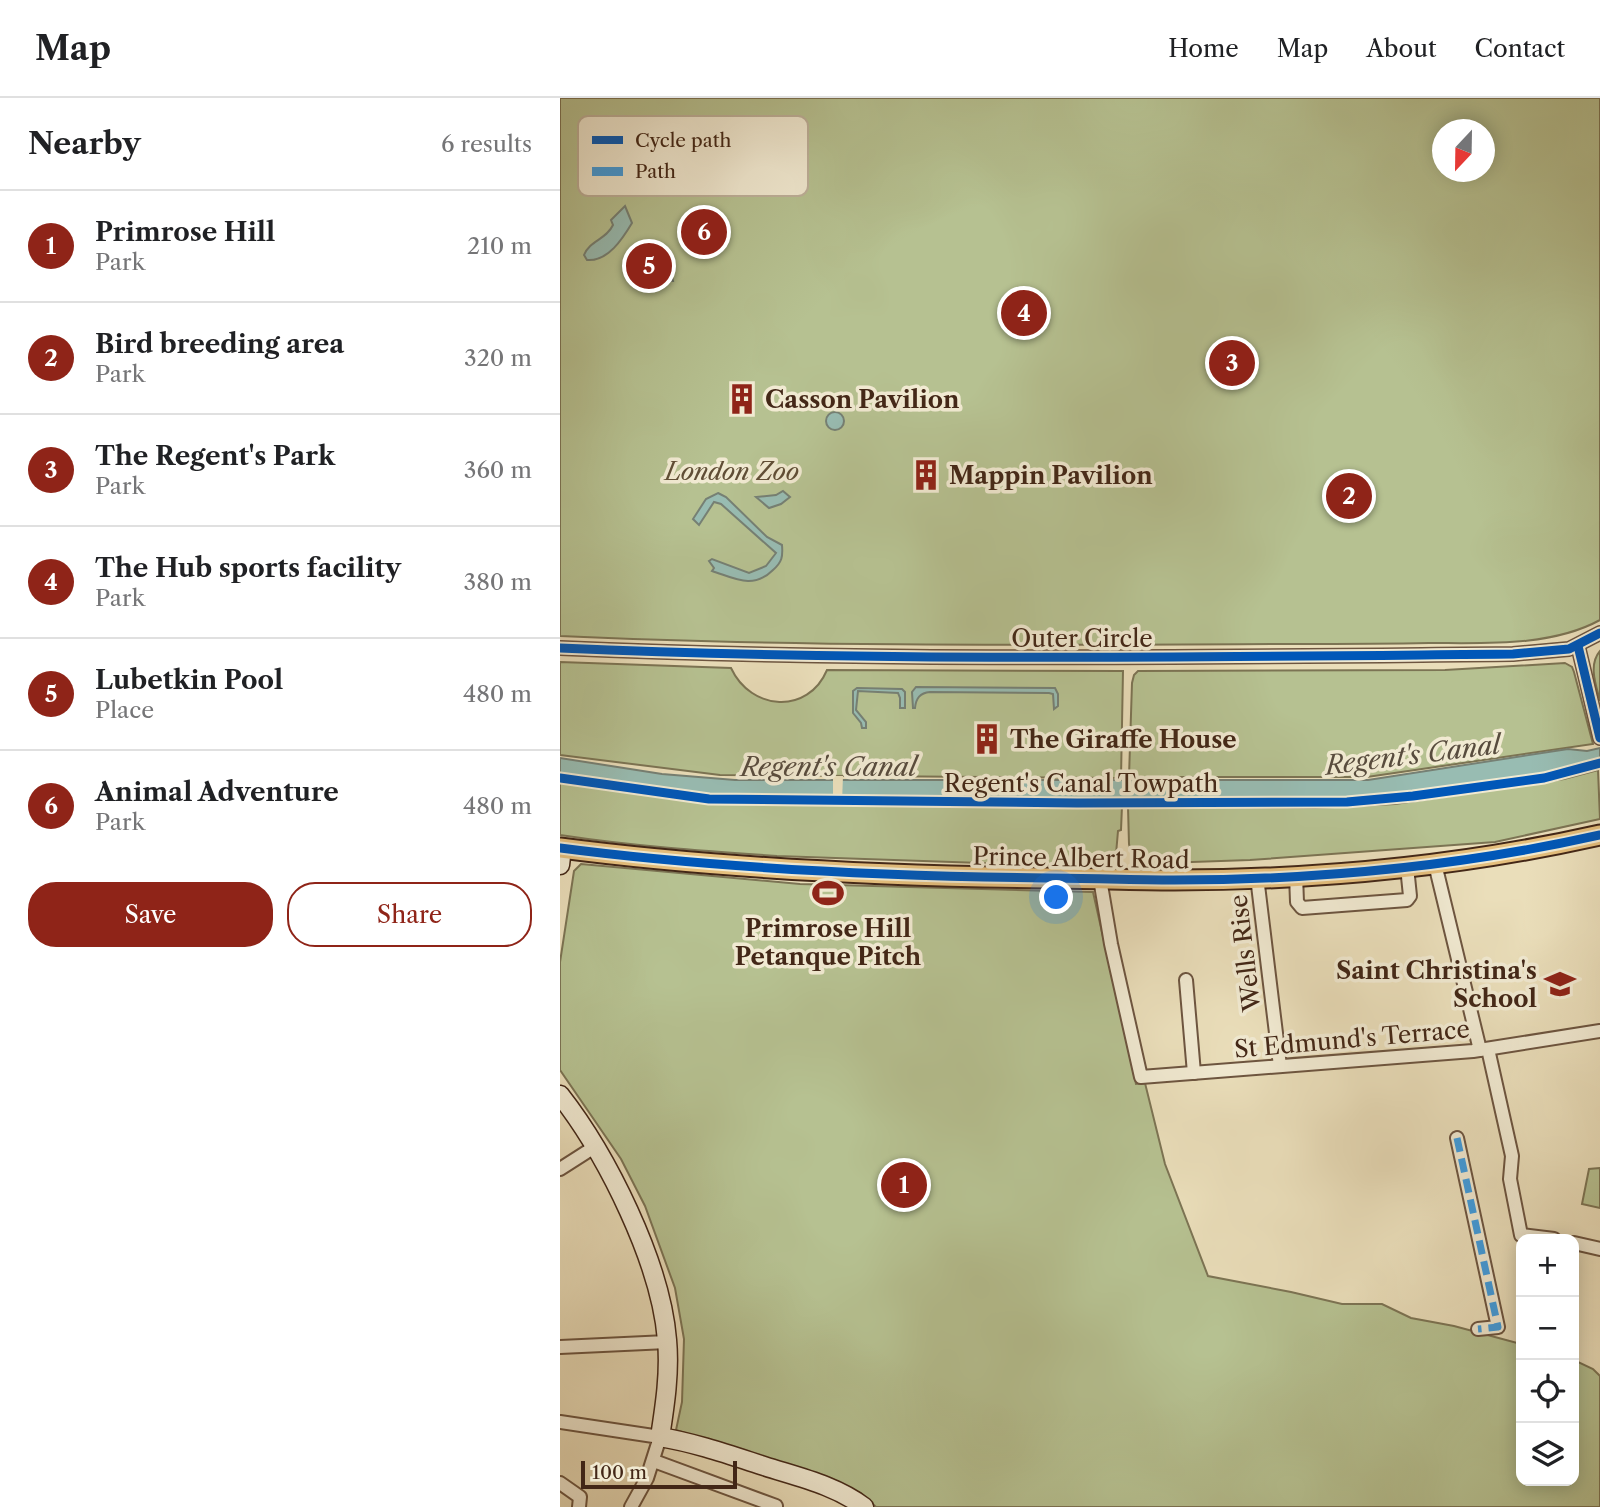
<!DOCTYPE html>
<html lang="en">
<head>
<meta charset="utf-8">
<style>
	:root { --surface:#fff; --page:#f2f2f2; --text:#202124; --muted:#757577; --line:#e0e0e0; --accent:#8f2418 }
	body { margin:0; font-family:"Libre Caslon Text",serif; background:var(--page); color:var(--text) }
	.controls { position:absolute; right:21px; bottom:21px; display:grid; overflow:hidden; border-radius:14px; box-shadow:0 4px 18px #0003 }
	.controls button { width:63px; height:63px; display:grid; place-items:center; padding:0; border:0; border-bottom:2px solid var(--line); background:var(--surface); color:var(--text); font:35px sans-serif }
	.compass { position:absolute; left:872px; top:21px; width:63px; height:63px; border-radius:50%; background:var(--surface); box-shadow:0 4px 18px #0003; rotate:202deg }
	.scale { position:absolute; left:21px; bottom:18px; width:156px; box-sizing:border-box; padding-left:7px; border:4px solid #432717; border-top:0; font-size:19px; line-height:24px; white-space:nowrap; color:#432717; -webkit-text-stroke:5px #f1ead2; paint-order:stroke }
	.you { position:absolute; left:497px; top:800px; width:24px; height:24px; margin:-18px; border:5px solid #fff; border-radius:50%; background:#1a73e8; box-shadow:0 0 0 10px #1a73e833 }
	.badge { display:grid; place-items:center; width:46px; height:46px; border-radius:50%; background:var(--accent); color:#fff; font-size:23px; font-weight:700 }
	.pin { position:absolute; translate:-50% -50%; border:4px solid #fff; box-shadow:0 2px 7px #0006 }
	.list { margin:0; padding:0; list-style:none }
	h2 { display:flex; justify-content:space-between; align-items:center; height:91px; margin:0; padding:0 28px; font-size:30px }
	h2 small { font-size:23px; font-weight:400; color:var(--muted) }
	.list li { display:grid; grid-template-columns:46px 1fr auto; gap:21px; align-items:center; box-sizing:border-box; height:112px; padding:0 28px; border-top:2px solid var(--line) }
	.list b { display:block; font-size:26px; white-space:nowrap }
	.list p { margin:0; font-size:23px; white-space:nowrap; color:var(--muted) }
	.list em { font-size:23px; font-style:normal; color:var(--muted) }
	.actions { display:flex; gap:14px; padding:21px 28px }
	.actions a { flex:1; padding:16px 0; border:2px solid var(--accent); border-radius:28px; text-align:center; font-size:24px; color:var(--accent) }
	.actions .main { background:var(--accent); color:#fff }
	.icon { flex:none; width:38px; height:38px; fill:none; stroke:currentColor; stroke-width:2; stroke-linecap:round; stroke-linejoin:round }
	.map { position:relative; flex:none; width:1040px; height:1409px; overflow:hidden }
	header { display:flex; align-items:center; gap:42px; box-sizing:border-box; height:98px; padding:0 35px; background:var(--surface); border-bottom:2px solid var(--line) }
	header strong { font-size:33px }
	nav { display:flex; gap:38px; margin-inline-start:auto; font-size:24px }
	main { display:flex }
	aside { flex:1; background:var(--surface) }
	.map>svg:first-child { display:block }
</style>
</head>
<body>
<header>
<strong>Map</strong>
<nav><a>Home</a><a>Map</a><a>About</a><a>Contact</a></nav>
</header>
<main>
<aside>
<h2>Nearby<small>6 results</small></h2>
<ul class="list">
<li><span class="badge">1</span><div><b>Primrose Hill</b><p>Park</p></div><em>210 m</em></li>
<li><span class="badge">2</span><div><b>Bird breeding area</b><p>Park</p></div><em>320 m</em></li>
<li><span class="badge">3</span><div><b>The Regent's Park</b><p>Park</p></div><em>360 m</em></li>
<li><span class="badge">4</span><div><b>The Hub sports facility</b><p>Park</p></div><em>380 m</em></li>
<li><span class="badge">5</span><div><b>Lubetkin Pool</b><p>Place</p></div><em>480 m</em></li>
<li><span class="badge">6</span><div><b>Animal Adventure</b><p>Park</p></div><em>480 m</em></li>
</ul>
<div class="actions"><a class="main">Save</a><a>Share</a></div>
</aside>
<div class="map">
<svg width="1040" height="1409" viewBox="0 0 1040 1409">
	<rect width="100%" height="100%" fill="#eadeba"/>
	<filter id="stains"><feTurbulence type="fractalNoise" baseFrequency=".00286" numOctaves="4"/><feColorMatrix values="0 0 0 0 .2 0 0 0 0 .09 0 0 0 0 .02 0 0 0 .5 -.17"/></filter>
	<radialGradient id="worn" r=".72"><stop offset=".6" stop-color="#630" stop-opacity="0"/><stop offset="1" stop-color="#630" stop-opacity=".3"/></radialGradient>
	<g fill="#b6c191" stroke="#7c7454" stroke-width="2" fill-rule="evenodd">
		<path d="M0 0H1040V522C991 549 924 545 869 545 823 546 777 546 731 546 488 547 243 549 0 538ZM883 32H925V74H883Z"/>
		<path d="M1040 553V603C1036 587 1028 567 1040 553Z"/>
		<path d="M0 564 171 570C191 613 248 617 267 572L563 573 561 680 160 677 0 657Z"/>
		<path d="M1005 565 1012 569 1014 574 1033 646 807 679H569L572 585 574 577 578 573 885 572Z"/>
		<path d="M1038 672 1040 721 935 744 690 762 574 766 569 746 568 709 755 710 835 706 1004 681Z"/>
		<path d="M0 683 146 703 562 708 561 732 558 733 556 756 543 769 217 758C144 753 72 748 0 737Z"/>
		<path d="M21 766 240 786 533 794 576 986 585 985 605 1066 648 1178 731 1194 782 1206H822L851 1220 894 1228 961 1246V1383H1014V1262L1033 1271 1040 1278V1409H316L301 1395 275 1384 116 1332 122 1304 124 1241 115 1190 85 1108 61 1061 0 972V864L14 773Z"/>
		<path d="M1040 1070V1110L1022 1106 1029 1071Z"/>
	</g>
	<g fill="#98bcb2" stroke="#768074" stroke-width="2">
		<path d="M65 108 72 125C63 140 48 164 27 162L24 157C30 142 46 142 53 127L51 122Z"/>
		<path d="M86 154C98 158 111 170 113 183 102 182 92 170 85 161Z"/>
		<circle cx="275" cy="323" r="9"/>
		<path d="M223 393 230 399 221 406 209 410 196 399 216 397Z"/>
		<path d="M158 395 166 399 207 439 222 447C223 459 222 464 213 472 193 492 174 480 152 473L154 470 149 463 152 461 189 475 206 468 216 455 161 406 154 404 139 427 133 421 146 401Z"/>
		<path d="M356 589 495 590 498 596V608L494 611 493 596 489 595 370 594C360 595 356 600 355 610H353L352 594Z"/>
		<path d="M297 590 342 591 345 594V610H340V600L338 595 298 593 296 612 306 624V630H302L301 625 293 615V593Z"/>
		<path d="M1040 650V661L1005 672 836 698 800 701 148 700 0 678V660L102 676 175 682H808L1008 651 1027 653Z"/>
	</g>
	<path fill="#eadeba" d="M273 678H283L282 704H273Z"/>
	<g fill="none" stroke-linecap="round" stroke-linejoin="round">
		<defs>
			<g id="street">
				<path d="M1018 548 1040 640"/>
				<path d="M0 550C318 564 635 559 953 556L1009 551 1040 535"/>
				<path d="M875 766 920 952"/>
				<path d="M736 777 737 804 742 810 847 802 850 798 847 769"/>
				<path d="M697 779 720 968"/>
				<path d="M540 781 551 846 581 979 913 953 1040 933"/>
				<path d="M626 882 634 975"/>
				<path d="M928 951 952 1058 950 1081 961 1137 994 1141"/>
				<path d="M897 1040 938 1229 918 1231"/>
				<path d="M0 1071 36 1048"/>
				<path d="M1014 1145 1040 1151"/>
				<path d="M0 1249 107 1244"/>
				<path d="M0 1324 100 1339 87 1380 71 1409"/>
				<path d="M94 1363 216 1408"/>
				<path d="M0 1385 20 1399 19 1409"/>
			</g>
			<g id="secondary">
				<path d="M0 767 2 750"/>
				<path d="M0 997C47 1057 101 1165 107 1242 110 1274 105 1307 100 1339 136 1345 170 1357 204 1368 238 1379 275 1387 304 1409"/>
			</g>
			<path id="primary" d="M0 750C161 771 324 778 487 780 529 780 571 782 614 782 755 782 902 768 1040 737"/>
		</defs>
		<use href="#street" stroke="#6d5540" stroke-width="16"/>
		<use href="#secondary" stroke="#432717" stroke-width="21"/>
		<use href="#primary" stroke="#432717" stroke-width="23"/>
		<use href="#street" stroke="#f1ead2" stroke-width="12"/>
		<use href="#secondary" stroke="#f1ead2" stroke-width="18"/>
		<use href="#primary" stroke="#e5bf7d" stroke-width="19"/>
		<path stroke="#3f9cdf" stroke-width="7" stroke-dasharray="14 7" stroke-linecap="butt" d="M897 1040 938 1229 918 1231"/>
		<defs>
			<g id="cycleway">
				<path d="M1018 548 1040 640"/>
				<path d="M0 550C318 564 635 559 953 556L1009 551 1040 535"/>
				<path d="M0 680 149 701 517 705 787 704 853 698 984 680 1040 665"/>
				<path d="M0 750C161 771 324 778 487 780 529 780 571 782 614 782 755 782 902 768 1040 737"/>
			</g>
		</defs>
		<use href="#cycleway" stroke="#f1ead2" stroke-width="13"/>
		<use href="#cycleway" stroke="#0057b8" stroke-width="9"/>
	</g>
	<defs>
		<symbol id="building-bare" viewBox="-9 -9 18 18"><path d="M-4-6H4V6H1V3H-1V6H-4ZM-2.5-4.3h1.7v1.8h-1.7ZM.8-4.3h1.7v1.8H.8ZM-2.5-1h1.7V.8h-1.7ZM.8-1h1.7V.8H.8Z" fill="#8f2418" stroke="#f1ead2" stroke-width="2.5" paint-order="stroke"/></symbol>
		<symbol id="stadium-bare" viewBox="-9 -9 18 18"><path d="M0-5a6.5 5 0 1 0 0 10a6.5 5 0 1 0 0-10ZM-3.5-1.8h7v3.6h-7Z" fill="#8f2418" stroke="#f1ead2" stroke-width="2.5" paint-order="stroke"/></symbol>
		<symbol id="school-bare" viewBox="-9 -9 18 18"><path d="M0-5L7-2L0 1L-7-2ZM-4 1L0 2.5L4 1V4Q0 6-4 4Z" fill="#8f2418" stroke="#f1ead2" stroke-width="2.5" paint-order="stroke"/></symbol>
	</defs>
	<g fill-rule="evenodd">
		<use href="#building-bare" x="160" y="279" width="44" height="44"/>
		<use href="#building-bare" x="344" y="355" width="44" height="44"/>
		<use href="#building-bare" x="405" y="619" width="44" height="44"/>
		<use href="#stadium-bare" x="246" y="773" width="44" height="44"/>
		<use href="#school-bare" x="978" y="864" width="44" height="44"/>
	</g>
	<g text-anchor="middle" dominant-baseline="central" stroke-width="7" stroke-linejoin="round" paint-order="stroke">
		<g font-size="24" font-weight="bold" fill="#432717" stroke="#f1ead2" text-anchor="start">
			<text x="205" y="301">Casson Pavilion</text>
			<text x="389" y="377">Mappin Pavilion</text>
			<text x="450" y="641">The Giraffe House</text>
			<text x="268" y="830" text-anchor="middle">Primrose Hill<tspan x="268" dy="28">Petanque Pitch</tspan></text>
			<text x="977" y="872" text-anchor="end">Saint Christina's<tspan x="977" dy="28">School</tspan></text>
		</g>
		<g font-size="24" font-style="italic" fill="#604e36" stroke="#f1ead2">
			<text x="172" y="373">London Zoo</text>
		</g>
		<g font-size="24" fill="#432717" stroke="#f1ead2">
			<text x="522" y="540">Outer Circle</text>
			<text x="521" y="685">Regent's Canal Towpath</text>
			<text transform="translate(521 760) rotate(1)">Prince Albert Road</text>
			<text transform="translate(685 855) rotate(-97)">Wells Rise</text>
			<text transform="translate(792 941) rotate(-5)">St Edmund's Terrace</text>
		</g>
		<g font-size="26" font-style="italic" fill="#584c3e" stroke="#f1ead2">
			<text transform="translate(853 657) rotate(-7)">Regent's Canal</text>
			<text x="269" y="669">Regent's Canal</text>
		</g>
	</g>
	<rect x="18" y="18" width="230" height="80" rx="10" fill="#f1ead2" stroke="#bdb09a" stroke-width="2"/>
	<rect x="32" y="38" width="31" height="8" fill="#0057b8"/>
	<rect x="32" y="69" width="31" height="9" fill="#3f9cdf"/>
	<g font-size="19" fill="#432717">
		<text x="75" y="49">Cycle path</text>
		<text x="75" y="80">Path</text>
	</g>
	<rect width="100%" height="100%" filter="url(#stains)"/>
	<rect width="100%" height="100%" fill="url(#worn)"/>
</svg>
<div class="controls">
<button>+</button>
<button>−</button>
<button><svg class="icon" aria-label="locate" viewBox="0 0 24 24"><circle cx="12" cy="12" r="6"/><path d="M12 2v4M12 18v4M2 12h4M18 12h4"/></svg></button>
<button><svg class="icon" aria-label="layers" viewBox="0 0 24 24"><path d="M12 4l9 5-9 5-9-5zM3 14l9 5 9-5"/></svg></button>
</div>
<svg class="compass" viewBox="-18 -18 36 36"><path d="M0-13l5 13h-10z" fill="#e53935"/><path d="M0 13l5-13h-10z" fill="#757577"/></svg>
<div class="scale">100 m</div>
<div class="you"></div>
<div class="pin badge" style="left:344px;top:1087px">1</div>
<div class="pin badge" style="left:789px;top:398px">2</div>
<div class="pin badge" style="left:672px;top:265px">3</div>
<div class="pin badge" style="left:464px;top:215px">4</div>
<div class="pin badge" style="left:89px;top:168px">5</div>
<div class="pin badge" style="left:144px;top:134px">6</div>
</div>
</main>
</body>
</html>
